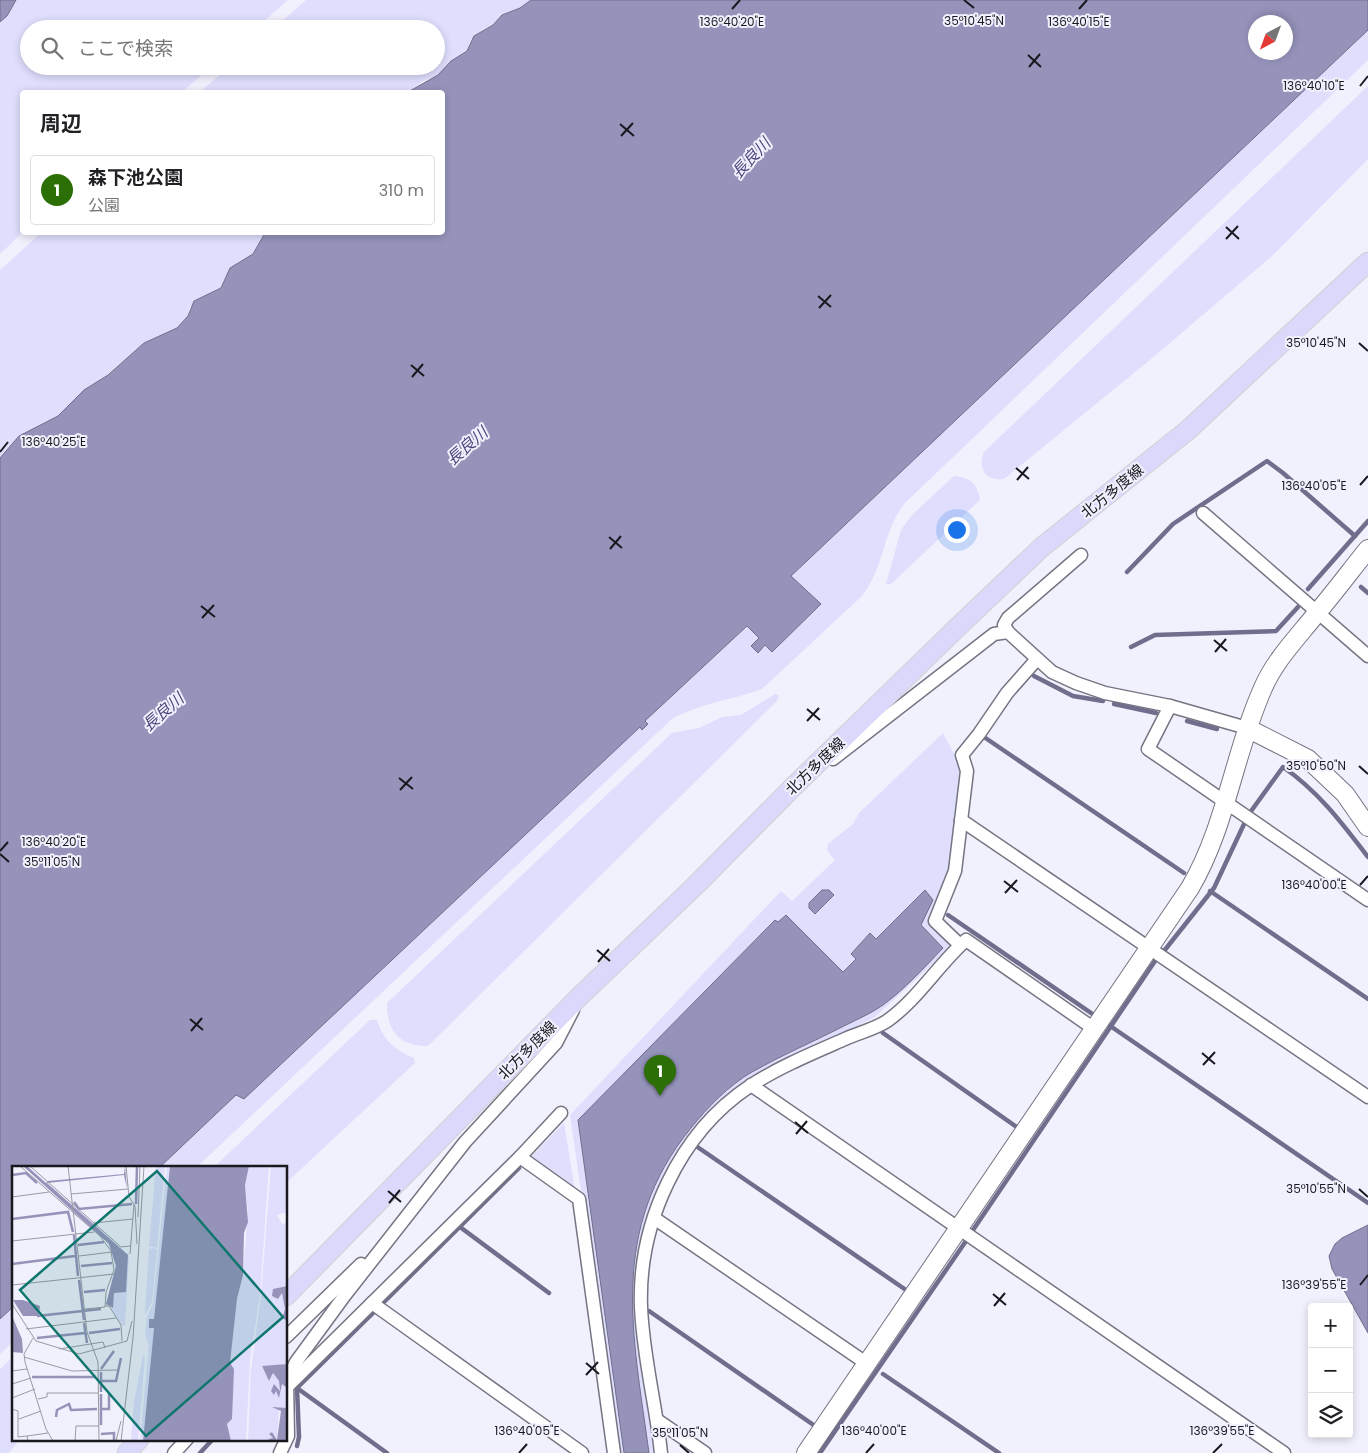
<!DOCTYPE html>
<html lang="ja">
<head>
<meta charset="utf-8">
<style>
	:root { --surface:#fff; --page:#f2f2f2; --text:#202124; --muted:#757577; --line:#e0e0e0; --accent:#2d6f07 }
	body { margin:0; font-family:Poppins,"Noto Sans JP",sans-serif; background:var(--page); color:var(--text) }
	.controls { position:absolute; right:15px; bottom:15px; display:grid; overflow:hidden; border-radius:5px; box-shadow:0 2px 8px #0003 }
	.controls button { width:45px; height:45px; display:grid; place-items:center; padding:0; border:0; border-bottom:1px solid var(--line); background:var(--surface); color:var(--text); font:25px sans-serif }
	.compass { position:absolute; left:1248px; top:15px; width:45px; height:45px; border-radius:50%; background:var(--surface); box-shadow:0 2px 8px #0003; rotate:221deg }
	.you { position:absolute; left:956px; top:529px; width:18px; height:18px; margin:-12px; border:4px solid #fff; border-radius:50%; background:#1a73e8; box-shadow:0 0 0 8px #1a73e833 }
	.badge { display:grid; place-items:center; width:32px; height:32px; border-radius:50%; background:var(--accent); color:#fff; font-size:16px; font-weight:700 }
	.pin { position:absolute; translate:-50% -41px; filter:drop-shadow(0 1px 2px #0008) }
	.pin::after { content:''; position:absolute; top:26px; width:18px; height:15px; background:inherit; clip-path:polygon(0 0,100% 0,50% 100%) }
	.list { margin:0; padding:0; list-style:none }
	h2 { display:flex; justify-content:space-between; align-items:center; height:65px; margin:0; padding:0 20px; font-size:21px }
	h2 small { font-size:16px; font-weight:400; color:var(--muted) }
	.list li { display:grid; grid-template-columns:32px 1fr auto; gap:15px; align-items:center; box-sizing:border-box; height:70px; margin:0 10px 10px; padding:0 10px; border:1px solid var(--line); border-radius:5px }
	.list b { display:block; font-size:19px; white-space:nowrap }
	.list p { margin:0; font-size:16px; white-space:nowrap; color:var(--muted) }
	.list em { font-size:16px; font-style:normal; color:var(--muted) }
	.icon { flex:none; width:28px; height:28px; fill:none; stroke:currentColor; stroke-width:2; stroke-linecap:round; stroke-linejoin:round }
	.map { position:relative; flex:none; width:1368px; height:1453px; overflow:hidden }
	.search { position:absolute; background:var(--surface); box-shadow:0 2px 8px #0003; left:20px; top:20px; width:425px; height:55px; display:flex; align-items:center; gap:12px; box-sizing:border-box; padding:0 18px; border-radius:28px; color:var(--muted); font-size:19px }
	.panel { position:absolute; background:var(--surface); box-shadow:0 2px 8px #0003; left:20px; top:90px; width:425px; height:145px; border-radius:5px }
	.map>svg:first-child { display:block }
</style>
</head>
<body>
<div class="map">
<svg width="1368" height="1453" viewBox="0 0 1368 1453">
	<rect width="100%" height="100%" fill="#f1f0fd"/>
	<g fill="#dfdefd">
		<path d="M16 0H288L255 29H29V66H212L182 92H22L23 232 0 254V22L7 16Z"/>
		<path d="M306 0H531L519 8 502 15 493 25 482 30 470 42 467 50 452 60 438 75 423 81 408 92H200L230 66H436V29H273Z"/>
		<path d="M1368 30V60L905 503C883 529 884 569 862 596L762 689C733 700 701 703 673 718L197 1167H160L236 1095 640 727 642 729 645 722 747 626 759 638 751 647 765 645 771 652 791 576Z"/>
		<path d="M1368 86V159L1272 256 1151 359 1004 479C985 482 977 467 984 452Z"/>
		<path d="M41 233H265L253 254 230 268 221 288 189 308 188 316 177 329 144 343 58 416 19 436 0 458V270Z"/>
		<path d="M954 476C970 477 978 485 980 500L891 584H886L901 530 912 515Z"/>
		<path d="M775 694 779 696 777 701 428 1046C399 1046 387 1031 387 1003L672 733 699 728 722 717 741 715Z"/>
		<path d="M943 733 962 769 952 869 928 924 951 947 875 1017 747 1083 674 1162 654 1200 639 1254 636 1308 641 1369 651 1419 655 1453H619L570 1115 781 891 792 901 835 860 827 850 828 844 853 824 859 813Z"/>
		<path d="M370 1020H377C383 1040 395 1050 414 1058L415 1063 286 1183V1167H214Z"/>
		<path d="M564 1123 575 1191 529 1159Z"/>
		<path d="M14 1306V1341L0 1354V1319Z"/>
		<path d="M14 1356V1439H20L9 1453H0V1369Z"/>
	</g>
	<g fill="#9693bb" stroke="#706e8c" fill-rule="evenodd">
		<path d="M0 0H16L7 16 0 22Z"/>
		<path d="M531 0H1368V30L791 576 821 604 772 652 765 645 758 653 751 646 759 638 747 626 645 721 648 724 642 730 640 727 244 1099 236 1095 160 1167H14V1306L0 1319V458L19 436 58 416 84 390 108 375 144 343 177 328 188 316 194 301 221 288 230 268 253 254 265 233 442 232V92H408L438 75 451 61 467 51 474 36 493 25 502 15 520 8ZM1256 22H1286V52H1256Z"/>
		<path d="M822 890H829L834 895 815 914 809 908V903Z"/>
		<path d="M925 890 933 900 921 925 943 948C924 968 905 989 883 1005 872 1013 858 1019 846 1025 815 1041 782 1055 752 1072 728 1086 708 1107 691 1128 608 1230 633 1334 649 1453H624L578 1120 775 920 778 922 786 915 843 972 856 959 851 954 870 933 876 939Z"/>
		<path d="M1368 1225V1333L1332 1269 1329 1256 1335 1244 1342 1238Z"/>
	</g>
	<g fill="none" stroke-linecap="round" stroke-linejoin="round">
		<g stroke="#706e8c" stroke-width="4.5">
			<path d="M1127 572 1173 524 1267 461 1283 473 1355 536"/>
			<path d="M1361 587 1368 593"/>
			<path d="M1308 589 1368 521"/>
			<path d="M1131 647 1155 635 1276 631 1298 607"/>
			<path d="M1034 676 1073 696 1103 701"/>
			<path d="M1114 704 1156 713"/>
			<path d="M1187 721 1217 729"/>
			<path d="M984 737 1184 873"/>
			<path d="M1249 814 1283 767C1318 791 1342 823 1368 857"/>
			<path d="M1210 891 1368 999"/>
			<path d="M948 915 1097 1017"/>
			<path d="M1164 951 1214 888 1245 822"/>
			<path d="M1103 1021 1368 1203"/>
			<path d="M883 1033 1018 1128"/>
			<path d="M696 1146 906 1290"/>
			<path d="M460 1227 549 1293"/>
			<path d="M973 1230 1155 961"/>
			<path d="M383 1303 519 1168"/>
			<path d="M649 1311 815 1426"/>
			<path d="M883 1374 999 1453"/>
			<path d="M297 1388 387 1453"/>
			<path d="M297 1446 299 1437 297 1388 374 1312"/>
			<path d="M200 1453 213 1439"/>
			<path d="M820 1453 966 1241"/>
		</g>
		<defs>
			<g id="street">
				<path d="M1203 513 1368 656"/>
				<path d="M1008 632 1004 625 1008 618 1081 555"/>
				<path d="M1170 706 1148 749 1368 900"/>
				<path d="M833 759 994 634 1008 632 1052 672 1076 683 1105 693 1170 706 1247 728"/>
				<path d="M961 820 1368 1097"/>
				<path d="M960 945 935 921 955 871 967 771 962 755 979 734 1007 693 1037 659"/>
				<path d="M751 1085 1284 1453"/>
				<path d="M520 1157 579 1199 614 1453"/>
				<path d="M654 1218 866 1363"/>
				<path d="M372 1303 582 1453"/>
				<path d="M286 1337 361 1264"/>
				<path d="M287 1387 520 1157 561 1113"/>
				<path d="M657 1420 705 1453"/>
				<path d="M174 1453 187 1439"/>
				<path d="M280 1453 288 1436 287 1380 296 1362 345 1295 465 1142 556 1043 573 1010"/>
				<path d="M661 1453C656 1404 643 1357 641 1307 638 1223 679 1133 750 1086 779 1067 813 1053 845 1039 858 1033 875 1029 887 1021 917 1000 938 965 966 940L1093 1028"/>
			</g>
			<g id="secondary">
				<path d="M1247 728 1308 759 1345 794 1368 827"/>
				<path d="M806 1453 1190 888C1226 827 1234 753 1263 688 1275 660 1297 638 1316 614 1334 593 1351 570 1368 549"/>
			</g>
			<g id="primary">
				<path d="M286 1296 579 997 696 885 792 788 963 622 1042 547 1188 430 1368 262"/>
				<path d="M127 1453 139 1439"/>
			</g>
		</defs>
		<use href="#street" stroke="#757482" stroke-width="15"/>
		<use href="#secondary" stroke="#757482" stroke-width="20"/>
		<use href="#primary" stroke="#d1d1d2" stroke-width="21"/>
		<use href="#street" stroke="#fff" stroke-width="12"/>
		<use href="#secondary" stroke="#fff" stroke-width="18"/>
		<use href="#primary" stroke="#dbd9fb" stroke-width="19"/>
	</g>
	<path fill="none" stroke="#18181e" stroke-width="2" d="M964 0 974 8M732 9 740 0M1079 9 1087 0M1028 55 1041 67M1029 67 1040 54M1360 86 1368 76M620 124 634 136M621 136 633 123M1226 227 1239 239M1226 239 1238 226M818 296 831 307M819 308 831 295M1359 343 1368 351M411 365 424 376M412 377 423 364M0 452 8 442M1016 468 1029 479M1017 480 1028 467M1360 485 1368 476M609 537 622 548M610 549 621 536M201 606 215 617M202 618 214 605M1214 640 1227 651M1215 652 1226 639M807 709 820 720M807 721 819 708M1359 766 1368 774M399 778 413 789M400 790 412 777M0 851 8 842M0 854 9 862M1004 881 1018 892M1360 885 1368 876M1005 893 1017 880M597 950 610 961M598 962 609 949M190 1019 203 1030M191 1031 202 1018M1202 1053 1215 1064M1203 1065 1215 1052M795 1122 808 1133M796 1134 807 1121M1359 1189 1368 1197M388 1191 401 1202M389 1203 400 1190M1360 1285 1368 1275M993 1294 1006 1305M994 1306 1005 1293M586 1363 599 1374M586 1375 598 1362M680 1445 689 1453M519 1453 527 1444M866 1453 874 1444M1213 1453 1222 1444"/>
	<g text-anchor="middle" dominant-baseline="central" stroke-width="4" stroke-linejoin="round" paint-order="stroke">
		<g font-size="15" fill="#18181e" stroke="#f1f0fd">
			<text transform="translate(1112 491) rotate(-39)">北方多度線</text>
			<text transform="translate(815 766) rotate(-44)">北方多度線</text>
			<text transform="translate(527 1050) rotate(-45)">北方多度線</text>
		</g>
		<g font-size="16" font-style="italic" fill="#4d467d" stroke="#f1f0fd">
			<text transform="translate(751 158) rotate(-47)">長良川</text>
			<text transform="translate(467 446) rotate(-41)">長良川</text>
			<text transform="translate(163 712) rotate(-41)">長良川</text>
		</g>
	</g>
	<g transform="translate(12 1166)">
		<rect width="275" height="275" fill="#f1f0fd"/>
		<path d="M144 0H153L145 82 137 80ZM155 0H158L152 62 142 153H137V162H142L131 275H128L137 179 133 168 135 151 141 138ZM237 0H257L248 128 238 194 234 275H219L215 258 220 253V241L218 197 225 133 231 109 236 44 233 19ZM259 0H275V46L265 49 270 58 275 57V120L265 122 260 130 266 133 270 127 273 142 270 148 275 155V181L272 180 275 183V198L250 201 257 215 261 207 267 215 268 225 261 220V228L264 225 267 231 270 218 275 222V242L267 243 265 274 260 266 257 269 261 272 257 274 260 275H236L239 204 249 129ZM62 40 117 89 113 160 108 158 98 139H94L103 102 101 88 94 75 63 49ZM142 82 145 84 140 136 133 149 137 83ZM131 189 133 191 126 275H119L122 236Z" fill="#dfdefd"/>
		<path d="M11 0H15L34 17 36 15 112 8 113 0 115 23 112 9 35 17 116 89 114 126 102 127 101 142 94 138 104 100 97 78ZM158 0H237L233 19 236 56 232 67 231 109 225 133 218 197 222 203 220 253 215 258 219 275H131L142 162H137V153H142ZM275 120V155L270 152 273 143 270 127 266 133 260 130 261 123ZM1 134H11L28 140 27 150H11ZM0 150 10 173 11 187 0 186ZM275 198V222L270 218 267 232 264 225 262 229 259 225 262 218 268 225 267 215 261 207 257 215 250 200ZM260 241 275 242V275H260L256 273 261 272 257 268 260 266 265 274 269 245Z" fill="#9693bb"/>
		<path fill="none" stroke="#9693bb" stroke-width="2.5" d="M0 9 14 7 25 17M62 36 67 43 120 38M124 38 125 0M0 53 56 46 61 66M62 69 66 110M66 79 92 76M0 98 63 90M69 100 100 97M67 114 72 154M72 126 93 124M25 150 89 143M72 157 75 177M77 167 108 163M25 172 73 167M89 203 102 185M20 211H84M89 215H104L109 192M89 226V206M89 228V259M89 243H97V228M44 251 45 244 57 238 59 244 85 243M89 268 102 267V274"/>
		<path fill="none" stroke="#9a9aa4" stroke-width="1" d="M8 0 88 70 99 85 102 104 94 126 93 141 73 143M18 0 109 81 118 80M56 0 75 166 86 196 87 275M114 0 117 31 123 40 125 78M59 28 116 23M0 31 37 26M126 51 128 0M81 57 121 53M0 75 82 66M118 88 122 38M67 90 100 86M0 119 102 108M0 138 24 175 67 188 115 175 120 155M93 140H97L109 159 110 175M14 163 104 152M21 172 12 188 13 196 34 263 41 275M47 183 91 176 93 182M12 191 60 205 106 204M0 205 15 203M0 218 19 212M0 232 23 223M26 233 35 231V227H87M0 243 6 245V271L15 270 16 275M7 253 29 245M15 270 36 267M63 275 64 260H87M104 275 109 255M109 275 121 172 132 0"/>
		<path fill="#0f766e" fill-opacity="0.15" stroke="#0f766e" stroke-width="2.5" d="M145 5 271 151 134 270 8 124Z"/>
		<rect width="275" height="275" fill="none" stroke="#18181e" stroke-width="2.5"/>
	</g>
	<g font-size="12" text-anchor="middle" fill="#18181e" stroke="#f1f0fd" stroke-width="4" stroke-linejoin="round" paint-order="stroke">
		<text x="974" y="25">35°10'45"N</text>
		<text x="732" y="26">136°40'20"E</text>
		<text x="1079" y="26">136°40'15"E</text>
		<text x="1314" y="90">136°40'10"E</text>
		<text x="1316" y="347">35°10'45"N</text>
		<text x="54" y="446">136°40'25"E</text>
		<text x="1314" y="490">136°40'05"E</text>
		<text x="1316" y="770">35°10'50"N</text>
		<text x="54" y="846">136°40'20"E</text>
		<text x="52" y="866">35°11'05"N</text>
		<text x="1314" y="889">136°40'00"E</text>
		<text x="1316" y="1193">35°10'55"N</text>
		<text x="1314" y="1289">136°39'55"E</text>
		<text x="527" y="1435">136°40'05"E</text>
		<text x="874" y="1435">136°40'00"E</text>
		<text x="1222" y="1435">136°39'55"E</text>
		<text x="680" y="1437">35°11'05"N</text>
	</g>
</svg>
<div class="controls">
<button>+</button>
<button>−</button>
<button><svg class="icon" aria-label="layers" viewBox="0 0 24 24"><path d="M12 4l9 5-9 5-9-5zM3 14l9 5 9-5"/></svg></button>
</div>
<svg class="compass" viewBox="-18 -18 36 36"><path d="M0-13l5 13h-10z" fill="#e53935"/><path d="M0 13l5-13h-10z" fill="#757577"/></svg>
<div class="you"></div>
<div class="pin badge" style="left:660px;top:1096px">1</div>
<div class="search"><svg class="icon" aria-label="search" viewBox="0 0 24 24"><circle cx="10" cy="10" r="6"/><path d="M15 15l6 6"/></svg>ここで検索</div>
<section class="panel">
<h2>周辺<small></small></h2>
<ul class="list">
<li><span class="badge">1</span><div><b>森下池公園</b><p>公園</p></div><em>310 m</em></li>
</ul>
</section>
</div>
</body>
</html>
